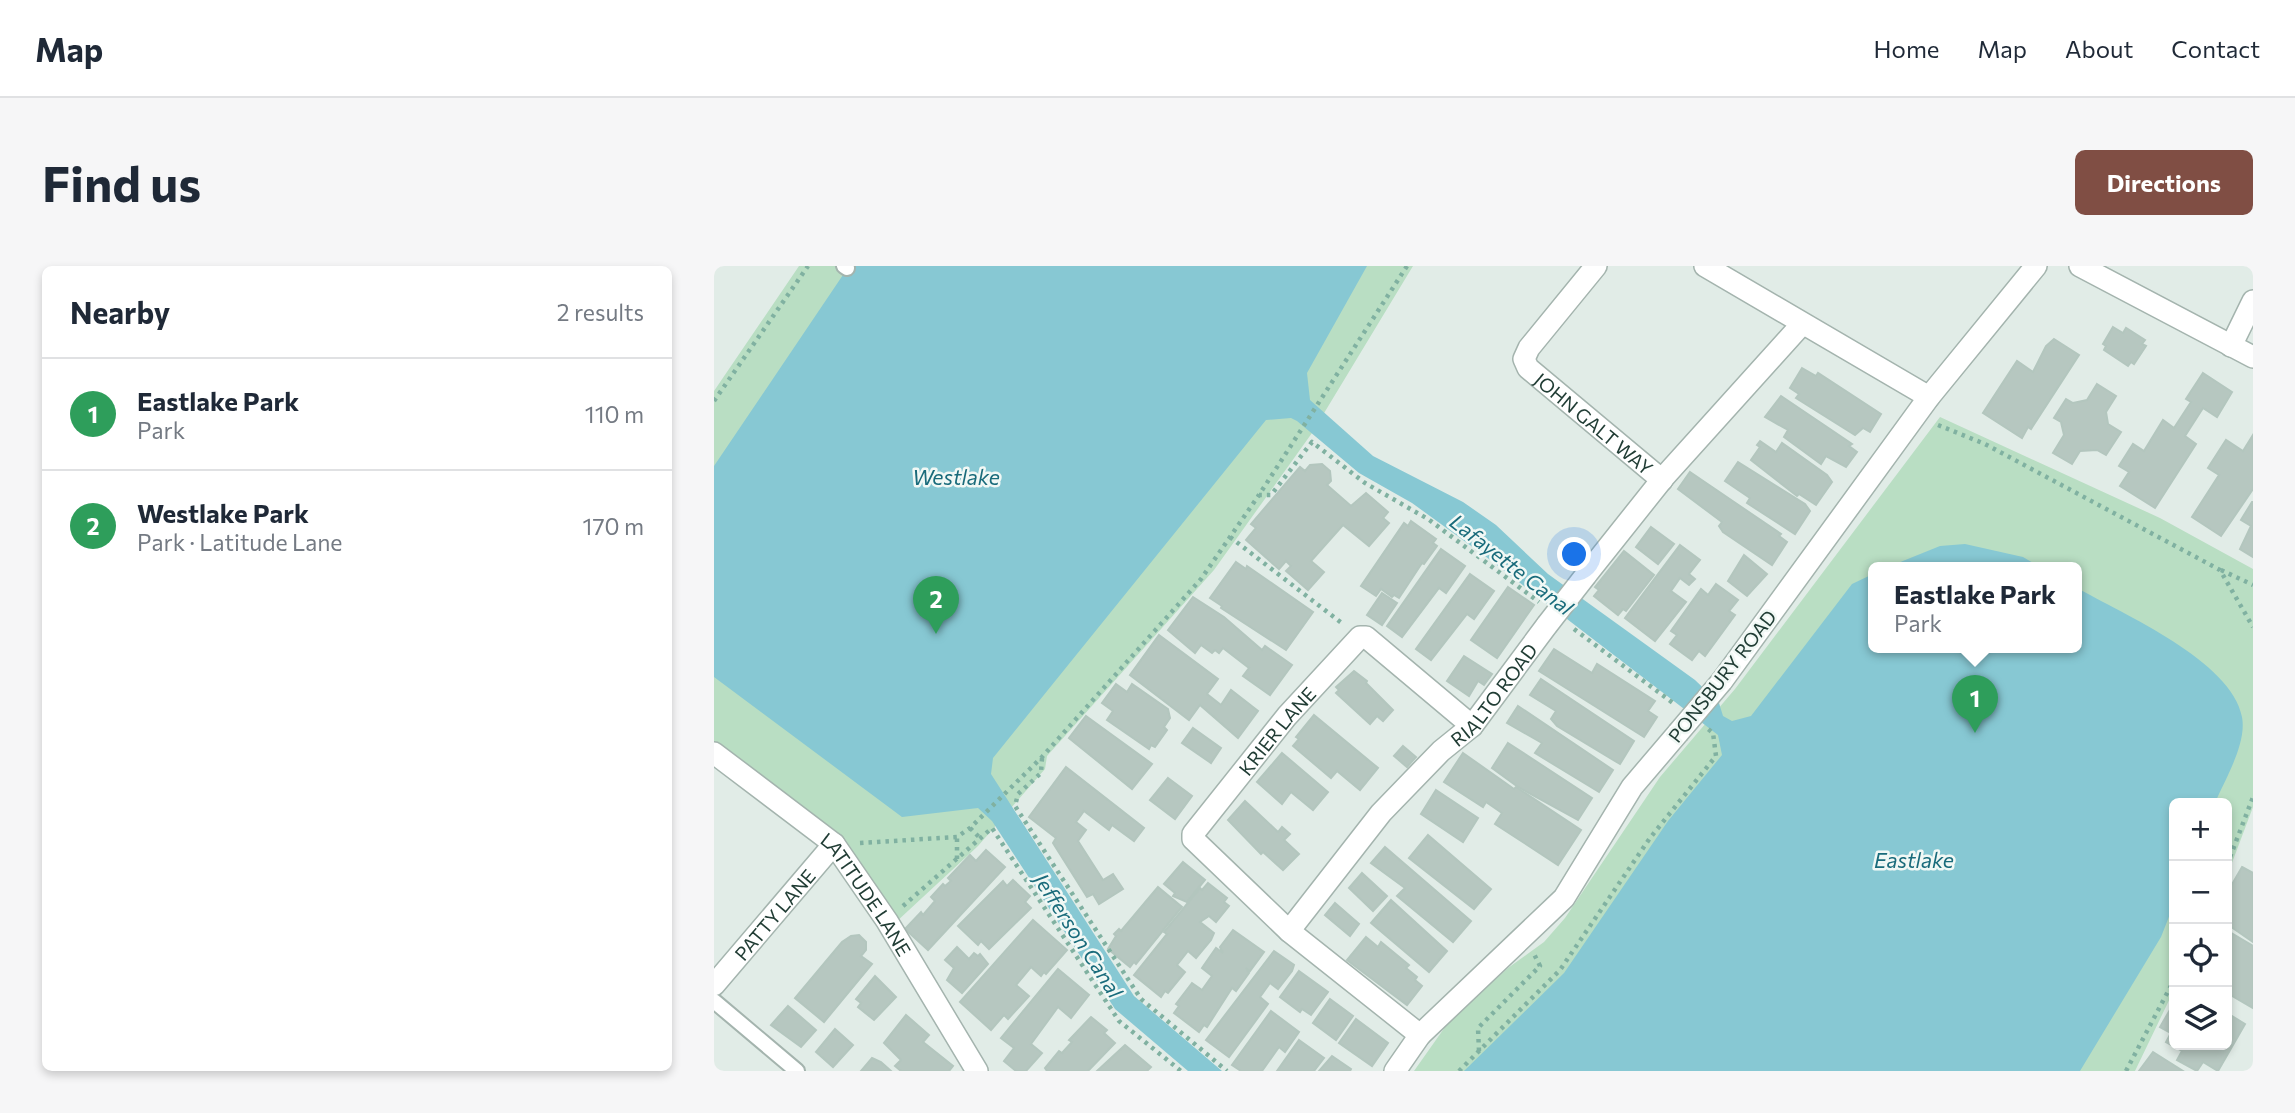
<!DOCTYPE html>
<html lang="en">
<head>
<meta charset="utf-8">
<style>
	:root { --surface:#fff; --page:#f6f6f7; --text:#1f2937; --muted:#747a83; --line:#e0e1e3; --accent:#804e44 }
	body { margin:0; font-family:Commissioner,sans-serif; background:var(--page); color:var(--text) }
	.controls { position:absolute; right:21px; bottom:21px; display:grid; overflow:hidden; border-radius:10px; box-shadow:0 4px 10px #0003 }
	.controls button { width:63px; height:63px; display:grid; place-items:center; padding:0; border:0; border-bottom:2px solid var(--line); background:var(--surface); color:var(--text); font:35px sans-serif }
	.you { position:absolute; left:861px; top:289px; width:24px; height:24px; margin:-18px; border:5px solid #fff; border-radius:50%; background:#1a73e8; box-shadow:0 0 0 10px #1a73e833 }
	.badge { display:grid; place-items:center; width:46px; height:46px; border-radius:50%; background:var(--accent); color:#fff; font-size:23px; font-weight:700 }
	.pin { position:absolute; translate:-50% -58px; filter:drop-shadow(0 2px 4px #0008) }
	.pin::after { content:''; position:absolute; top:37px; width:24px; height:21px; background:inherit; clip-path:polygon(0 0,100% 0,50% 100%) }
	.popup { position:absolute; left:1154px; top:296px; width:214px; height:91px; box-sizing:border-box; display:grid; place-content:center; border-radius:10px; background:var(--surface); filter:drop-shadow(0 2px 5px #0005); font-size:23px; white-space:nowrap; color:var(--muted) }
	.popup b { font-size:26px; color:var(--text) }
	.popup::after { content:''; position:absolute; left:50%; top:100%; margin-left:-14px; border:14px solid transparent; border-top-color:var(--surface) }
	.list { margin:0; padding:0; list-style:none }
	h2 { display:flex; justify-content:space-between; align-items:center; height:91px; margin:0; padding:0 28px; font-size:30px }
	h2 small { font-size:23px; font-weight:400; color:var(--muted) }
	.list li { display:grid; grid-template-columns:46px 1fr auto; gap:21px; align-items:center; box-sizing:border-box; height:112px; padding:0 28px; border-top:2px solid var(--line) }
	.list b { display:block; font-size:26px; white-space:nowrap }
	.list p { margin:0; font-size:23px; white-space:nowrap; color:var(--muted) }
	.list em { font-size:23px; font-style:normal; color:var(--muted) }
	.icon { flex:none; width:38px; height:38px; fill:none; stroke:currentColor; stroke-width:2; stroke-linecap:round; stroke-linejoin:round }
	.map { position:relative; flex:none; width:1539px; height:805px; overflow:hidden; border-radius:10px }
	header { display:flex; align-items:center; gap:42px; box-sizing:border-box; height:98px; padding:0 35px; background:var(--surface); border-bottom:2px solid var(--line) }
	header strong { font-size:33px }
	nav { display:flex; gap:38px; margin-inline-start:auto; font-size:24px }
	.intro { display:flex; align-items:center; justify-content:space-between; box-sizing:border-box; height:168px; padding:0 42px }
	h1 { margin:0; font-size:49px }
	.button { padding:18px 32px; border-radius:10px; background:var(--accent); color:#fff; font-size:24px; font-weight:700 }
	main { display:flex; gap:42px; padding:0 42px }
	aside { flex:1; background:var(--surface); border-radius:10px; box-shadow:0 4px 10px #0003 }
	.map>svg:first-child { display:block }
</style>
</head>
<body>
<header>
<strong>Map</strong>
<nav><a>Home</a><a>Map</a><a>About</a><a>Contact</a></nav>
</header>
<div class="intro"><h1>Find us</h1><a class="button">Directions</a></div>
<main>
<aside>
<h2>Nearby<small>2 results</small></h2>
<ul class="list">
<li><span class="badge" style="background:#2e9e5b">1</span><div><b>Eastlake Park</b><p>Park</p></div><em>110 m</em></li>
<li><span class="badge" style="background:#2e9e5b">2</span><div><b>Westlake Park</b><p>Park · Latitude Lane</p></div><em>170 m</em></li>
</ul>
</aside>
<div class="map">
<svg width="1539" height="805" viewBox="0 0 1539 805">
	<rect width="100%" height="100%" fill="#e1ece7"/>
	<g fill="#b9dec3" fill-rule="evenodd">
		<path d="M85 0H699L598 167 500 304 333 490 331 503 264 580 181 657 141 589 122 565 0 476V125Z"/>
		<path d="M1226 151 1446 252 1539 303V541L1513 610V537H1460V724L1421 805H700L736 754 794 702 830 676 851 652 946 511 1021 423ZM1160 301H1362V381H1160Z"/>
	</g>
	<g fill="#87c8d3">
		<path d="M135 0H653L593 107 596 134 659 190 749 236 782 259 834 308 981 414 1005 437 1009 450 1018 455 1037 450 1138 318 1159 308 1160 381H1362L1363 322C1409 348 1518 395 1528 451 1533 478 1511 513 1501 537H1460V638L1447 671 1366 805H750L850 707 954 555 1008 489 1004 469 771 290 698 237 645 207 583 155 577 152 552 154 279 492 277 508 420 730 508 805H474L401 743 278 555 264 542 188 551 0 411V200Z"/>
		<path d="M1251 278 1309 291 1326 301H1174L1226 280Z"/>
	</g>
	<g fill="#b6c7c0" stroke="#b3c6be" stroke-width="2">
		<path d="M1399 61 1409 67 1412 62 1431 74 1428 78 1432 80 1420 98 1417 96 1414 100 1390 84 1392 80 1389 78Z"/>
		<path d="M1340 73 1365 89 1317 163 1314 161 1308 172 1269 147 1303 95 1319 106 1332 80Z"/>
		<path d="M1088 102 1102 110 1104 107 1167 148 1156 166 1149 162 1141 169 1082 132 1085 128 1076 122Z"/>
		<path d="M1489 107 1518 126 1503 151 1489 142 1471 170 1482 178 1441 242 1406 220 1415 206 1405 200 1419 178 1430 185 1449 154 1460 162 1477 136 1472 133Z"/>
		<path d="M1383 118 1402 130 1392 146 1394 158 1407 166 1392 189 1383 184 1366 185 1358 198 1339 187 1350 169 1347 156 1340 152 1352 133 1359 137 1373 134Z"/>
		<path d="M1067 130 1138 178 1135 180 1143 186 1132 201 1112 190 1107 198 1070 171 1074 164 1051 151Z"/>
		<path d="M1539 169V223L1507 270 1478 251 1505 209 1494 202 1512 174 1529 185Z"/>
		<path d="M1046 175 1062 186 1068 177 1113 209 1118 216 1102 239 1085 228 1083 230 1037 194 1046 181 1043 179Z"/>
		<path d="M1024 196 1091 238 1096 245 1081 268 1033 237 1036 232 1011 215Z"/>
		<path d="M608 198 616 205 617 215 613 219 637 240 652 227 674 246 669 252 675 257 655 280 629 259 597 295 610 306 594 324 572 305 577 300 572 295 565 303 532 274 542 262 537 258 586 201 591 205 596 199Z"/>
		<path d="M976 206 1067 268 1065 270 1073 276 1058 299 1009 266 1005 260 1008 256 964 223Z"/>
		<path d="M1538 236H1539V291L1526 283 1537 260 1527 254Z"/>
		<path d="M697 255 722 273 719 277 723 280 710 298 708 297 685 332 680 329 678 331 667 323 662 330 647 320 690 257 694 260Z"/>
		<path d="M937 261 960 278 944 298 922 281Z"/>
		<path d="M966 279 986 294 975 308 981 313 975 319 966 312 957 325 972 336 941 375 911 352Z"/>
		<path d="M727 283 751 300 732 327 725 322 688 371 673 360Z"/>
		<path d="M910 285 940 309 912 345 909 343 904 349 880 330 885 324 881 321Z"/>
		<path d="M1030 289 1053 308 1033 330 1014 315Z"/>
		<path d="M522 296 532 303 533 300 599 346 572 384 507 342 508 340 496 332Z"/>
		<path d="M756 308 780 325 760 353 753 348 717 394 702 383Z"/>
		<path d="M1002 318 1024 334 1015 345 1021 349 991 390 985 385 978 394 956 378 963 369 957 365 987 323 994 329Z"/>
		<path d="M794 321 820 339 783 392 757 374Z"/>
		<path d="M668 327 683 337 668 359 653 349Z"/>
		<path d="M479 331 510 351 548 384 551 380 578 399 556 429 529 410 535 402 509 382 505 387 501 384 498 387 487 379 481 387 454 364Z"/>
		<path d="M445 369 504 413 493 428 507 439 517 424 544 445 524 472 486 439 475 454 416 409Z"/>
		<path d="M840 383 878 407 883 398 941 435 934 445 943 451 930 471 825 405Z"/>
		<path d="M750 390 778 408 770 419 764 415 755 430 733 415Z"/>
		<path d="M640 405 653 415 652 417 679 444 669 455 663 450 656 458 622 427 625 424 622 421Z"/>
		<path d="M827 413 920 475 906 498 843 460 837 453 842 445 816 429Z"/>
		<path d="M402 418 413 426 418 418 454 443 456 452 450 461 453 464 441 481 437 479 435 483 393 454 399 445 388 437Z"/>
		<path d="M804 440 899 504 885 526 821 487 828 477 793 457Z"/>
		<path d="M600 449 664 502 646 524 623 505 617 512 579 480 585 473 582 471Z"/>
		<path d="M372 450 438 498 418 523 355 472Z"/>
		<path d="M479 462 507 482 497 497 468 477Z"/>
		<path d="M794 477 878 532 864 554 804 521 778 502Z"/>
		<path d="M689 480 702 491 693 501 680 490Z"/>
		<path d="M568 487 614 526 599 544 577 526 568 538 543 516Z"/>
		<path d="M749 487 800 523 802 521 867 564 844 599 781 558 788 547 772 536 769 541 730 516Z"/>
		<path d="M352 501 430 562 420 575 398 559 395 564 370 545 362 556 372 564 364 575 389 614 399 608 409 623 385 638 379 628 373 631 339 577 342 572 315 551Z"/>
		<path d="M454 512 478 530 461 553 436 534Z"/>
		<path d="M722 524 764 552 749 576 707 548Z"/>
		<path d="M531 535 564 566 568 561 576 568 570 574 585 588 569 604 549 586 547 588 514 554Z"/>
		<path d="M714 569 777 623 760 643 695 592Z"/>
		<path d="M671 581 757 655 739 676 683 630 691 622 657 597Z"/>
		<path d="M272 584 291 601 214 684 191 663 207 646 209 649 221 635 217 631 229 618 231 620 237 615 234 612 256 589 262 595Z"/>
		<path d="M469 596 491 614 473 636 459 630 461 627 450 618Z"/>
		<path d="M1528 601 1539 607V676L1513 658V627Z"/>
		<path d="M648 607 673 630 659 645 635 622Z"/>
		<path d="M299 614 316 630 311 636 317 642 275 683 267 675 264 679 244 660 289 615 293 620Z"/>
		<path d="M494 617 513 632 510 636 515 640 502 656 495 650 486 656 500 667 497 674 482 692 474 685 463 699 471 706 454 727 451 725 447 731 420 709 453 668 450 666 486 622 488 624Z"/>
		<path d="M444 621 468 641 422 698 420 696 416 701 394 683 402 670 400 668 405 663 407 665Z"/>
		<path d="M677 634 733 685 715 706 657 657Z"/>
		<path d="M621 637 645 658 636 670 611 649Z"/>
		<path d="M319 654 353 684 332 708 330 706 327 710 317 701 302 719 315 730 294 753 290 749 277 764 246 736Z"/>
		<path d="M519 664 550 686 536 705 532 702 535 707 522 725 518 722 493 761 490 759 485 766 460 747 465 740 462 738 478 717 488 724 498 710 488 702 502 682 509 687 506 681Z"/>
		<path d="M1514 665 1539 680V742L1513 727Z"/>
		<path d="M145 669 152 676V684L147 690 158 698 110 756 81 732 128 676 137 670Z"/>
		<path d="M652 671 664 681 667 676 695 699 692 702 703 711 701 714 708 720 693 739 633 694Z"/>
		<path d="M243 681 255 693 260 687 264 690 266 688 274 698 248 727 233 714 240 702 231 694Z"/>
		<path d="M560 685 580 699 578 705 564 723 556 717 546 731 554 738 515 791 492 774Z"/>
		<path d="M344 703 375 729 357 752 344 741 317 778 328 787 312 805H302L290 795 300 782 287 772Z"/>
		<path d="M585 705 614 726 597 749 588 743 586 746 566 731Z"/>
		<path d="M161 710 182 731 160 754 144 741 147 737 142 733Z"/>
		<path d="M616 733 639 750 622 774 599 757Z"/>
		<path d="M1460 737V779H1513V747L1531 758 1504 805 1489 796 1483 805 1463 794 1468 785 1452 776 1457 767 1446 761Z"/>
		<path d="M74 740 102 764 87 781 57 759Z"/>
		<path d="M557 745 585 766 571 786 565 781 548 805H527L518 799Z"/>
		<path d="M192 749 215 769 209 776 239 800 235 805H187L181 800 187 794 170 777Z"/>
		<path d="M377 751 393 764 390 767 401 777 374 805H333L331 802 345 785 348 787 358 776 355 774Z"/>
		<path d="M642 753 674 777 658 800 625 777Z"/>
		<path d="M121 763 139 779 119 801 102 786Z"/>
		<path d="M585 774 610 792 600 805H563Z"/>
		<path d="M411 779 437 801 433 805H383Z"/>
		<path d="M1439 786 1469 805H1425Z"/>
		<path d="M618 790 637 803 636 805H605Z"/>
		<path d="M158 792 167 796 177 805H147Z"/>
	</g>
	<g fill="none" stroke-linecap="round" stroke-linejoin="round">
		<defs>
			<g id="lane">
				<path d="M130 0 133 2"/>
				<path d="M0 735 83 805"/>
			</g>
			<g id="street">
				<path id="s1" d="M882 0 815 82 810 93 814 102 948 214"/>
				<path d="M991 0 1215 131"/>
				<path d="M1366 0 1539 91"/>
				<path d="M1517 80 1539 35"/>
				<path d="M872 309 950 211 1088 58"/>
				<path d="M1008 415 1215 131 1322 0"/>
				<path id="s2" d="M0 487 120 578 173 655 263 805"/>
				<path id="s3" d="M575 665 479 573V568L573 450 646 371H652L758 460"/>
				<path id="s4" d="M0 719 120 578"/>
				<path id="s5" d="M706 769 575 665 667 547 727 485 758 460 833 359"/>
				<path d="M681 805 706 769 850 632 918 521 964 467"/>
			</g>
		</defs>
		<use href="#lane" stroke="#a4b4ae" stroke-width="18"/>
		<use href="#street" stroke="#a4b4ae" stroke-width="24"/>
		<g stroke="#80b1a1" stroke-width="4.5" stroke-dasharray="3.5 5" stroke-linecap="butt">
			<path d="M693 0 545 229H557L598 176 651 217 714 253 825 336"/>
			<path d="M0 135 94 0"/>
			<path d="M1224 159 1271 178 1506 304 1539 361"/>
			<path d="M516 271 629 358"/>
			<path d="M1507 304 1539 319"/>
			<path d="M860 363 959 437"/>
			<path d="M328 492 327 507 304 528 301 540 427 733 513 805"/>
			<path d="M256 562 266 572"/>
			<path d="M146 577 243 571 256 562 328 491 487 313 545 229"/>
			<path d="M243 593V571"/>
			<path d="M1513 599 1539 531"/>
			<path d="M189 640 278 562 405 755 467 805"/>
			<path d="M765 785 764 762 826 700 820 688"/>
			<path d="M745 805 846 704 936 572 1002 490 999 467 994 463"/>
			<path d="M1412 805 1460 714"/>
		</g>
		<use href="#lane" stroke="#fff" stroke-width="14"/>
		<use href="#street" stroke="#fff" stroke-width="21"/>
		<defs>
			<g id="street-bridge">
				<path d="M833 359 872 309"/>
				<path d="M964 467 1008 415"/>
			</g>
		</defs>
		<use href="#street-bridge" stroke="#a4b4ae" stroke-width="24" stroke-linecap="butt"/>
		<use href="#street-bridge" stroke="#fff" stroke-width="21"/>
	</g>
	<g text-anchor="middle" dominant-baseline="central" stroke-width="5" stroke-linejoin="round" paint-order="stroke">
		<g font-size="19" fill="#213d35" stroke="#f1f8f5">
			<text stroke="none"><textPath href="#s1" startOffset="214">JOHN GALT WAY</textPath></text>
			<text transform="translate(1008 410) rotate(-52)">PONSBURY ROAD</text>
			<text stroke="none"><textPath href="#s5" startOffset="481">RIALTO ROAD</textPath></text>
			<text stroke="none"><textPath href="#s3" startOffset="271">KRIER LANE</textPath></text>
			<text stroke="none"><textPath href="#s2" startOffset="210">LATITUDE LANE</textPath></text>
			<text stroke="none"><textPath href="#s4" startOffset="93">PATTY LANE</textPath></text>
		</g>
		<g font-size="21" font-style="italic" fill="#196b7b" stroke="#f1f8f5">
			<text x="242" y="210">Westlake</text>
			<text transform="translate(798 298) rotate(38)">Lafayette Canal</text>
			<text x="1200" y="593">Eastlake</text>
			<text transform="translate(365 669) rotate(57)">Jefferson Canal</text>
		</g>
	</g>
</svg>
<div class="controls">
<button>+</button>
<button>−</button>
<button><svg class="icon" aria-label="locate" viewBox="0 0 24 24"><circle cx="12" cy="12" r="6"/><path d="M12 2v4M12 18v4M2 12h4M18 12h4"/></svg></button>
<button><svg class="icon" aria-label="layers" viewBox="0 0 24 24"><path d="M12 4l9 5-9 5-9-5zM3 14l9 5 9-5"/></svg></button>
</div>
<div class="you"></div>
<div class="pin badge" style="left:1261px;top:467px;background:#2e9e5b">1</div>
<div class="popup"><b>Eastlake Park</b>Park</div>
<div class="pin badge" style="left:222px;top:368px;background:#2e9e5b">2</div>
</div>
</main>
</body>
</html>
